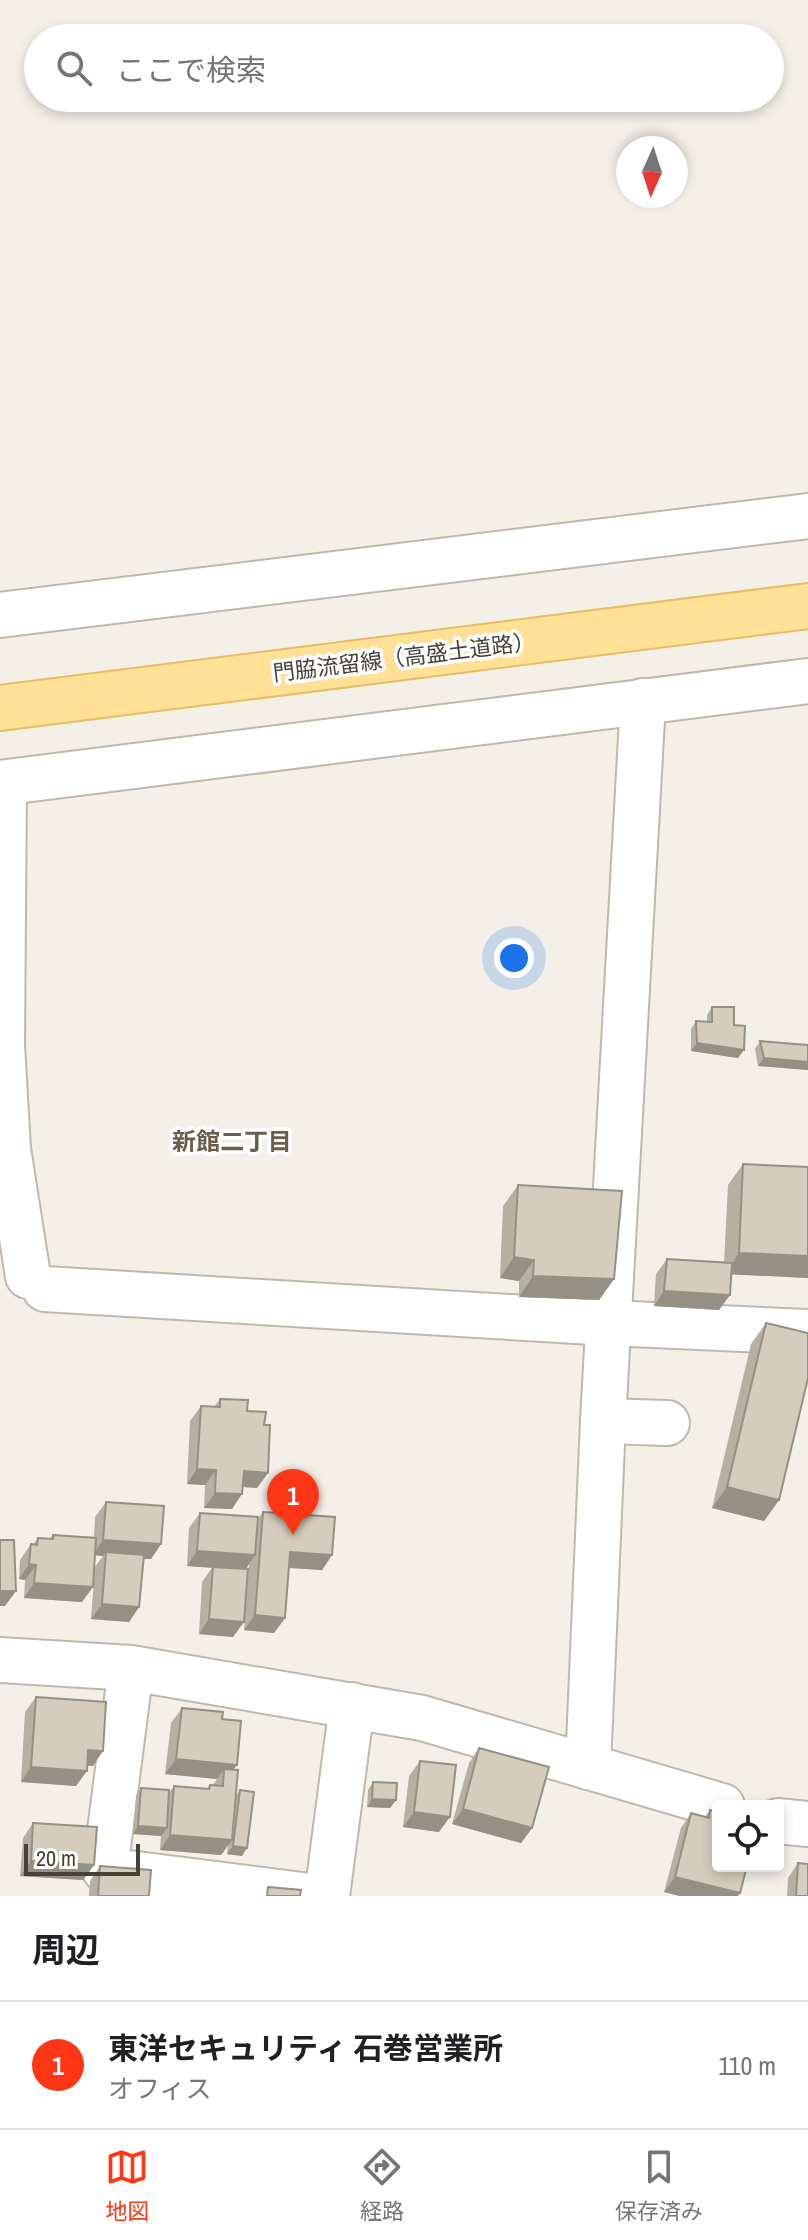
<!DOCTYPE html>
<html lang="ja">
<head>
<meta charset="utf-8">
<style>
	:root { --surface:#fff; --page:#f6f6f6; --text:#202124; --muted:#757577; --line:#e0e0e0; --accent:#fe3615 }
	body { margin:0; font-family:"Archivo Narrow","Noto Sans JP",sans-serif; background:var(--page); color:var(--text) }
	.controls { position:absolute; right:24px; bottom:24px; display:grid; overflow:hidden; border-radius:8px; box-shadow:0 4px 12px #0003 }
	.controls button { width:72px; height:72px; display:grid; place-items:center; padding:0; border:0; border-bottom:2px solid var(--line); background:var(--surface); color:var(--text); font:40px sans-serif }
	.compass { position:absolute; left:616px; top:136px; width:72px; height:72px; border-radius:50%; background:var(--surface); box-shadow:0 4px 12px #0003; rotate:183deg }
	.scale { position:absolute; left:24px; bottom:20px; width:116px; box-sizing:border-box; padding-left:8px; border:4px solid #474136; border-top:0; font-size:22px; line-height:28px; white-space:nowrap; color:#474136; -webkit-text-stroke:6px #fff; paint-order:stroke }
	.you { position:absolute; left:514px; top:958px; width:28px; height:28px; margin:-20px; border:6px solid #fff; border-radius:50%; background:#1a73e8; box-shadow:0 0 0 12px #1a73e833 }
	.badge { display:grid; place-items:center; width:52px; height:52px; border-radius:50%; background:var(--accent); color:#fff; font-size:26px; font-weight:700 }
	.pin { position:absolute; translate:-50% -66px; filter:drop-shadow(0 2px 4px #0008) }
	.pin::after { content:''; position:absolute; top:42px; width:28px; height:24px; background:inherit; clip-path:polygon(0 0,100% 0,50% 100%) }
	.list { margin:0; padding:0; list-style:none }
	h2 { display:flex; justify-content:space-between; align-items:center; height:104px; margin:0; padding:0 32px; font-size:34px }
	h2 small { font-size:26px; font-weight:400; color:var(--muted) }
	.list li { display:grid; grid-template-columns:52px 1fr auto; gap:24px; align-items:center; box-sizing:border-box; height:128px; padding:0 32px; border-top:2px solid var(--line) }
	.list b { display:block; font-size:30px; white-space:nowrap }
	.list p { margin:0; font-size:26px; white-space:nowrap; color:var(--muted) }
	.list em { font-size:26px; font-style:normal; color:var(--muted) }
	.icon { flex:none; width:44px; height:44px; fill:none; stroke:currentColor; stroke-width:2; stroke-linecap:round; stroke-linejoin:round }
	.map { position:relative; flex:none; width:808px; height:1896px; overflow:hidden }
	.search { position:absolute; background:var(--surface); box-shadow:0 4px 12px #0003; left:24px; right:24px; top:24px; height:88px; display:flex; align-items:center; gap:20px; box-sizing:border-box; padding:0 28px; border-radius:44px; color:var(--muted); font-size:30px }
	.sheet { height:232px; background:var(--surface) }
	nav { display:flex; justify-content:space-around; align-items:center; box-sizing:border-box; height:112px; border-top:2px solid var(--line); background:var(--surface); font-size:22px; color:var(--muted) }
	nav a { display:grid; justify-items:center; gap:4px }
	nav .on { color:var(--accent) }
	.map>svg:first-child { display:block }
</style>
</head>
<body>
<div class="map">
<svg width="808" height="1896" viewBox="0 0 808 1896">
	<rect width="100%" height="100%" fill="#f4f0e8"/>
	<g fill="none" stroke-linecap="round" stroke-linejoin="round">
		<defs>
			<g id="minor">
				<path d="M0 615 808 516"/>
				<path d="M0 783 808 681"/>
				<path d="M4 783 2 1045 8 1149 28 1276"/>
				<path d="M45 1289 609 1323 808 1332"/>
				<path d="M603 1421 667 1423"/>
				<path d="M0 1660 131 1668 422 1718 722 1806"/>
				<path d="M131 1668 105 1870 310 1896"/>
				<path d="M588 1767 603 1421 643 701"/>
				<path d="M778 1821 808 1824"/>
				<path d="M327 1896 352 1705"/>
			</g>
			<path id="major" d="M0 708 808 606"/>
		</defs>
		<use href="#minor" stroke="#c0b8aa" stroke-width="48"/>
		<use href="#major" stroke="#e6be63" stroke-width="48"/>
		<use href="#minor" stroke="#fff" stroke-width="44"/>
		<use href="#major" stroke="#ffe096" stroke-width="44"/>
	</g>
	<g fill="#b8afa3">
		<path d="M712 1007 734 1025 738 1058 691 1051V1029L696 1021 707 1022V1015Z"/>
		<path d="M760 1041 808 1045V1070L758 1066 755 1049Z"/>
		<path d="M743 1164 808 1167V1278L731 1274 719 1310 654 1306 656 1274 667 1259 724 1263 728 1185Z"/>
		<path d="M518 1185 614 1279 599 1300 519 1297V1281L500 1278 503 1206Z"/>
		<path d="M766 1323 779 1500 764 1521 712 1508 751 1344Z"/>
		<path d="M220 1399 247 1411 264 1425 268 1473 257 1488 243 1487 232 1509 204 1508 205 1485 187 1484 190 1421 201 1406 214 1407Z"/>
		<path d="M106 1502 161 1544 151 1559H143L139 1607 129 1622 91 1619 95 1567 103 1556 95 1555 82 1602 24 1598 25 1580 19 1579 20 1560 31 1544 33 1545 38 1538H50L53 1535 94 1537 95 1517Z"/>
		<path d="M263 1512 332 1555 322 1570 288 1568 285 1618 274 1633 244 1630 249 1564 246 1569 233 1637 199 1634 202 1582 212 1568 187 1566 189 1528 200 1513 258 1519Z"/>
		<path d="M36 1697 93 1766H87L76 1786 21 1782 25 1712Z"/>
		<path d="M182 1708 222 1719 233 1769 236 1796 240 1790 242 1856 227 1854 228 1845 221 1855 160 1850 161 1836 133 1834 136 1795 141 1788 169 1793 174 1786 207 1789 210 1785H213L217 1779 165 1774 171 1723Z"/>
		<path d="M479 1748 532 1828 521 1843 452 1824 469 1763Z"/>
		<path d="M420 1761 439 1832 403 1827 409 1776Z"/>
		<path d="M373 1782 396 1800 390 1808 367 1807 368 1790Z"/>
		<path d="M710 1810 738 1896H680L664 1892 681 1828 691 1813 705 1817Z"/>
		<path d="M33 1823 94 1865 83 1880 20 1876 23 1838Z"/>
		<path d="M798 1863 808 1896H787L788 1878Z"/>
		<path d="M100 1866 149 1896H89L90 1881Z"/>
	</g>
	<g fill="#968f84">
		<path d="M697 1043 744 1050 738 1058 691 1051Z"/>
		<path d="M764 1058 808 1062V1070L758 1066Z"/>
		<path d="M739 1253 808 1256V1278L724 1274Z"/>
		<path d="M514 1257 534 1260 519 1281 500 1278Z"/>
		<path d="M533 1276 614 1279 599 1300 519 1297Z"/>
		<path d="M664 1291 730 1295 719 1310 654 1306Z"/>
		<path d="M197 1469 216 1470 205 1485 187 1484Z"/>
		<path d="M244 1471 268 1473 257 1488 233 1486Z"/>
		<path d="M727 1487 779 1500 764 1521 712 1508Z"/>
		<path d="M215 1493 242 1494 232 1509 204 1508Z"/>
		<path d="M103 1540 161 1544 151 1559 105 1556 106 1552 103 1556 93 1555Z"/>
		<path d="M197 1551 255 1555 245 1570 187 1566Z"/>
		<path d="M290 1552 332 1555 322 1570 279 1567Z"/>
		<path d="M29 1564 36 1565 25 1580 19 1579Z"/>
		<path d="M34 1583 93 1587 82 1602 24 1598Z"/>
		<path d="M0 1591H16L5 1606H0Z"/>
		<path d="M102 1604 139 1607 129 1622 91 1619Z"/>
		<path d="M255 1615 285 1618 274 1633 244 1630Z"/>
		<path d="M209 1619 244 1622 233 1637 199 1634Z"/>
		<path d="M88 1750 103 1751 93 1766 78 1765Z"/>
		<path d="M176 1759 237 1765 226 1780 224 1769 217 1779 165 1774Z"/>
		<path d="M31 1767 87 1771 76 1786 21 1782Z"/>
		<path d="M372 1799 396 1800 390 1808 367 1807Z"/>
		<path d="M463 1809 532 1828 521 1843 452 1824Z"/>
		<path d="M414 1812 450 1817 439 1832 403 1827Z"/>
		<path d="M138 1826 167 1828 161 1836 133 1834Z"/>
		<path d="M170 1835 232 1840 221 1855 160 1850Z"/>
		<path d="M233 1846 247 1848 242 1856 227 1854Z"/>
		<path d="M31 1861 94 1865 83 1880 20 1876Z"/>
		<path d="M675 1877 740 1893 738 1896H680L664 1892Z"/>
	</g>
	<g fill="#d6ccbd" stroke="#968f84" stroke-width="2">
		<path d="M712 1007H734V1025L745 1026 744 1050 697 1043 696 1021 712 1022Z"/>
		<path d="M760 1041 808 1045V1062L764 1058Z"/>
		<path d="M743 1164 808 1167V1256L739 1253Z"/>
		<path d="M518 1185 622 1191 614 1279 533 1276 534 1260 514 1257Z"/>
		<path d="M667 1259 732 1263 730 1295 664 1291Z"/>
		<path d="M766 1323 808 1333V1378L779 1500 727 1487Z"/>
		<path d="M220 1399 248 1400 247 1411 266 1412 264 1425H270L268 1473 244 1471 242 1494 215 1493 216 1470 197 1469 201 1406 220 1407Z"/>
		<path d="M106 1502 164 1506 161 1544 103 1540Z"/>
		<path d="M263 1512 335 1517 332 1555 290 1552 285 1618 255 1615Z"/>
		<path d="M200 1513 258 1517 255 1555 197 1551Z"/>
		<path d="M53 1535 96 1538 93 1587 34 1583 36 1565 29 1564 31 1544 37 1545 38 1538 53 1539Z"/>
		<path d="M0 1540H14L16 1591H0Z"/>
		<path d="M106 1552 144 1555 139 1607 102 1604Z"/>
		<path d="M213 1567 248 1569 244 1622 209 1619Z"/>
		<path d="M36 1697 106 1702 103 1751 88 1750 87 1771 31 1767Z"/>
		<path d="M182 1708 223 1712 222 1719 241 1721 237 1765 176 1759Z"/>
		<path d="M479 1748 549 1767 532 1828 463 1809Z"/>
		<path d="M420 1761 456 1765 450 1817 414 1812Z"/>
		<path d="M224 1769 238 1770 232 1840 170 1835 174 1786 209 1789 210 1785 223 1786Z"/>
		<path d="M373 1782 397 1783 396 1800 372 1799Z"/>
		<path d="M141 1788 169 1790 167 1828 138 1826Z"/>
		<path d="M240 1790 254 1792 247 1848 233 1846Z"/>
		<path d="M710 1810 718 1812V1866H747L740 1893 675 1877 691 1813 709 1818Z"/>
		<path d="M33 1823 97 1827 94 1865 31 1861Z"/>
		<path d="M798 1863 808 1864V1896H796Z"/>
		<path d="M100 1866 151 1870 149 1896H98Z"/>
		<path d="M268 1887 301 1890 300 1896H267Z"/>
	</g>
	<g text-anchor="middle" dominant-baseline="central" stroke-width="7" stroke-linejoin="round" paint-order="stroke">
		<g font-size="22" fill="#474136" stroke="#fff">
			<text transform="translate(404 657) rotate(-7)">門脇流留線（高盛土道路）</text>
		</g>
		<g font-size="24" font-weight="bold" fill="#6b5e4d" stroke="#fff">
			<text x="232" y="1141">新館二丁目</text>
		</g>
	</g>
</svg>
<div class="controls">
<button><svg class="icon" aria-label="locate" viewBox="0 0 24 24"><circle cx="12" cy="12" r="6"/><path d="M12 2v4M12 18v4M2 12h4M18 12h4"/></svg></button>
</div>
<svg class="compass" viewBox="-18 -18 36 36"><path d="M0-13l5 13h-10z" fill="#e53935"/><path d="M0 13l5-13h-10z" fill="#757577"/></svg>
<div class="scale">20 m</div>
<div class="you"></div>
<div class="pin badge" style="left:293px;top:1535px">1</div>
<div class="search"><svg class="icon" aria-label="search" viewBox="0 0 24 24"><circle cx="10" cy="10" r="6"/><path d="M15 15l6 6"/></svg>ここで検索</div>
</div>
<section class="sheet">
<h2>周辺<small></small></h2>
<ul class="list">
<li><span class="badge">1</span><div><b>東洋セキュリティ 石巻営業所</b><p>オフィス</p></div><em>110 m</em></li>
</ul>
</section>
<nav>
<a class="on"><svg class="icon" aria-label="map" viewBox="0 0 24 24"><path d="M3 6l6-2 6 2 6-2v14l-6 2-6-2-6 2zM9 4v14M15 6v14"/></svg>地図</a>
<a><svg class="icon" aria-label="directions" viewBox="0 0 24 24"><path d="M12 3l9 9-9 9-9-9zM9 14v-3h6M13 9l2 2-2 2"/></svg>経路</a>
<a><svg class="icon" aria-label="saved" viewBox="0 0 24 24"><path d="M7 4h10v16l-5-4-5 4z"/></svg>保存済み</a>
</nav>
</body>
</html>
